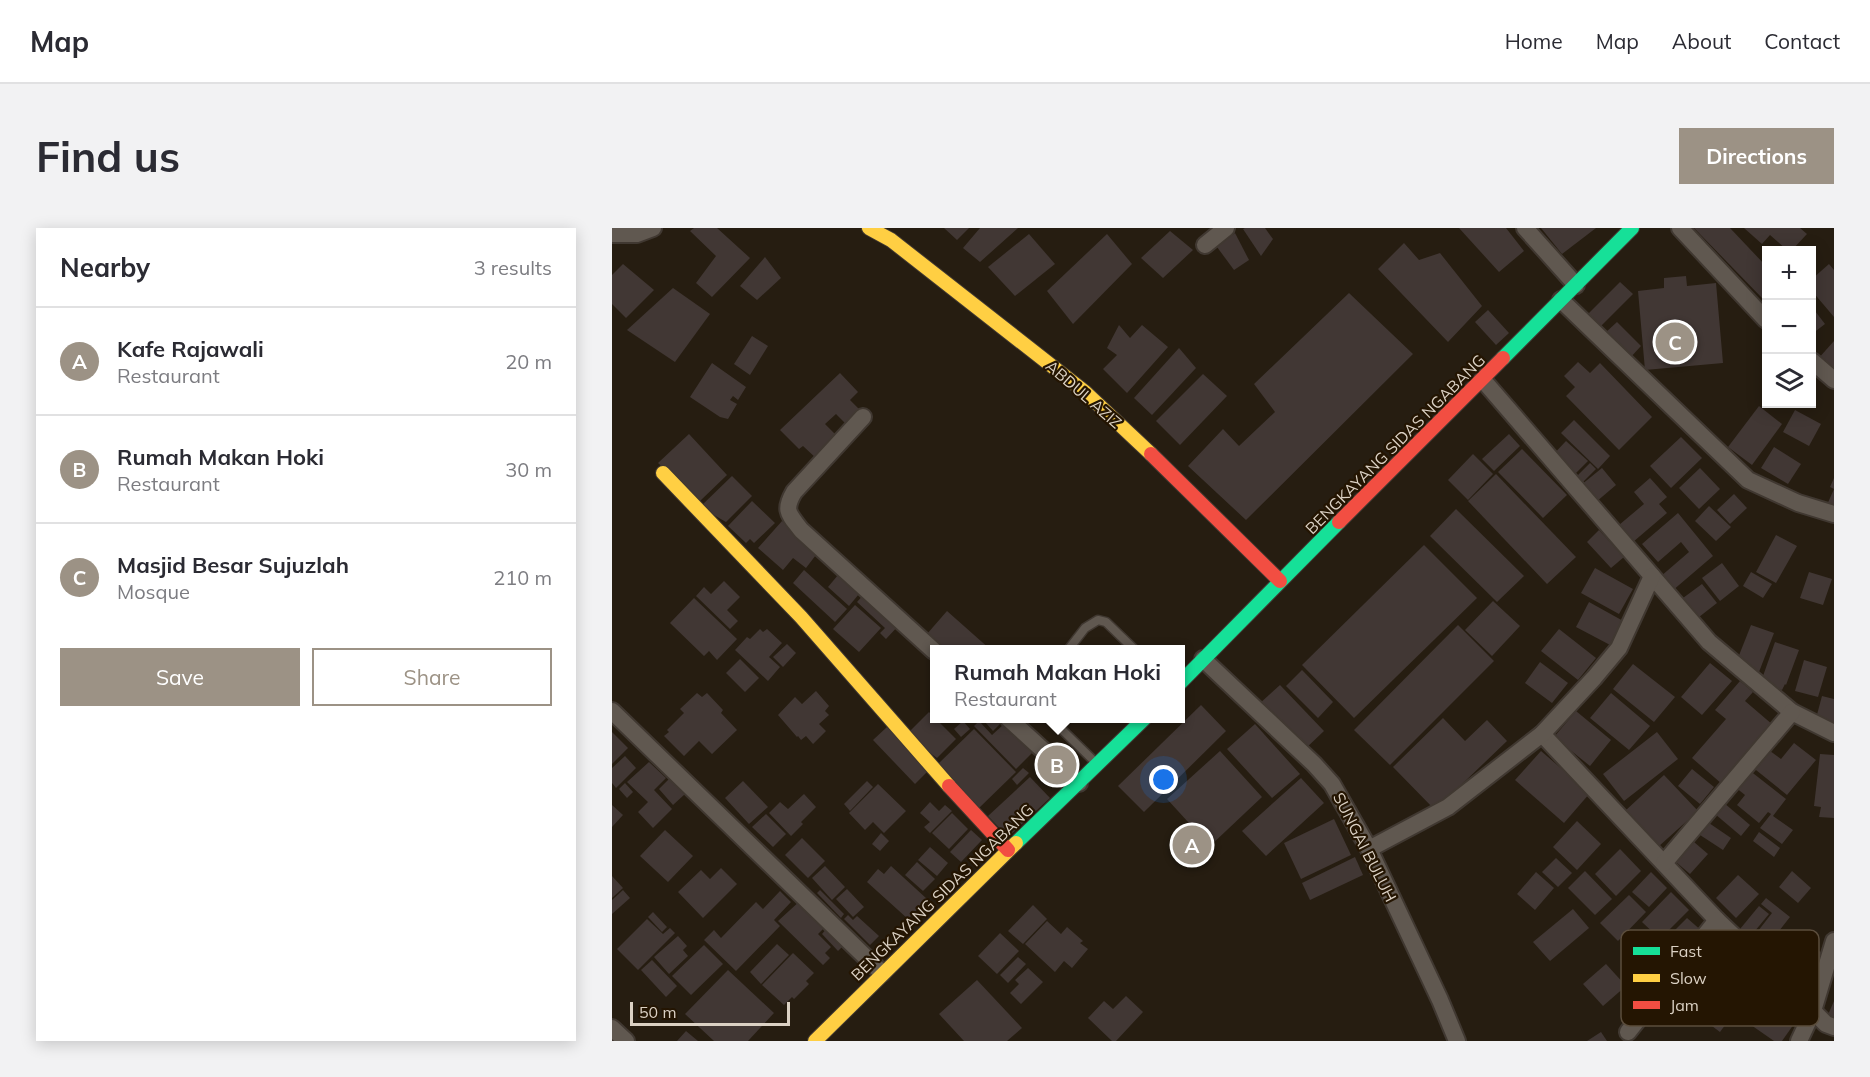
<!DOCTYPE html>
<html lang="en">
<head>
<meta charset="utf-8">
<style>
	:root { --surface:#fff; --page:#f2f2f3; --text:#2b2b33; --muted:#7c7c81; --line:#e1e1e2; --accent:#9c9285 }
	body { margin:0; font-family:Mulish,sans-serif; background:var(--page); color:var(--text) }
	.controls { position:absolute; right:18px; top:18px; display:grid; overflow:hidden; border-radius:0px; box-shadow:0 3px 15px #0003 }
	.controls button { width:54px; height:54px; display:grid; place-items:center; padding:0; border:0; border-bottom:2px solid var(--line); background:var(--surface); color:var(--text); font:30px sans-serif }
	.scale { position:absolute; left:18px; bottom:15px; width:160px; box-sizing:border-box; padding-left:6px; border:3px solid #dbd1c4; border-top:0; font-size:16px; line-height:21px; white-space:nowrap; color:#dbd1c4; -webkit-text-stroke:4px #241502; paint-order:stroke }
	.you { position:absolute; left:552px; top:552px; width:21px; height:21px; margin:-15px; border:4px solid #fff; border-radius:50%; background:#1a73e8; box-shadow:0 0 0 9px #1a73e833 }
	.badge { display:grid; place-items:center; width:39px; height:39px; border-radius:50%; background:var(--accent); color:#fff; font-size:20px; font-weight:700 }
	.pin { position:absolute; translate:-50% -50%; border:3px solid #fff; box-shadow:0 2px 6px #0006 }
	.popup { position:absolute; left:318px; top:417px; width:255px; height:78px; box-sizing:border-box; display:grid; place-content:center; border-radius:0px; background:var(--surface); filter:drop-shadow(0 2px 4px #0005); font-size:20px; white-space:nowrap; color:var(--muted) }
	.popup b { font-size:22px; color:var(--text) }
	.popup::after { content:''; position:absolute; left:50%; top:100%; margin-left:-12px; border:12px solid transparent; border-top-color:var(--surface) }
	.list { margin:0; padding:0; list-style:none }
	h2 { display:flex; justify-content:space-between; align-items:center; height:78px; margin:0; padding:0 24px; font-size:26px }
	h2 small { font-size:20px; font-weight:400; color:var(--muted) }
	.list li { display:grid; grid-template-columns:39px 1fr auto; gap:18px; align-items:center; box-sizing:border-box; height:108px; padding:0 24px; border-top:2px solid var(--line) }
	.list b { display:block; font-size:22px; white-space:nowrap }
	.list p { margin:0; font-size:20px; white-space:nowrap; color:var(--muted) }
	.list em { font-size:20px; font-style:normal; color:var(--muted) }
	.actions { display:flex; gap:12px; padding:18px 24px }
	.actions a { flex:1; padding:14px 0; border:2px solid var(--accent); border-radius:0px; text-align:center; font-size:21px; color:var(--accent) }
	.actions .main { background:var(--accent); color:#fff }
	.icon { flex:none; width:33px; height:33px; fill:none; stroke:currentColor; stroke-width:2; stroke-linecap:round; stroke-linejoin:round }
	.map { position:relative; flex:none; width:1222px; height:813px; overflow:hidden; border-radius:0px }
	header { display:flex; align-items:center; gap:36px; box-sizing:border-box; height:84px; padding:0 30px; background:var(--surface); border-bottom:2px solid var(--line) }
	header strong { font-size:28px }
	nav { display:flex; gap:33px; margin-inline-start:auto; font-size:21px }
	.intro { display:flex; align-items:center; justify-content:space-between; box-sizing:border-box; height:144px; padding:0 36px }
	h1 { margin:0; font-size:42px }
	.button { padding:15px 27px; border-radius:0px; background:var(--accent); color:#fff; font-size:21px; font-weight:700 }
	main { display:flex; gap:36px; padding:0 36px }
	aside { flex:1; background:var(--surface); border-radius:0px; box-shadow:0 3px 15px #0003 }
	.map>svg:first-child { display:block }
</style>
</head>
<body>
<header>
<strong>Map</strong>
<nav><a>Home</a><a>Map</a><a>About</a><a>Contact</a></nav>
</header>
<div class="intro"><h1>Find us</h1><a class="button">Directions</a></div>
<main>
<aside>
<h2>Nearby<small>3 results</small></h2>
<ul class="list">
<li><span class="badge">A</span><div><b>Kafe Rajawali</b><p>Restaurant</p></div><em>20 m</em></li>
<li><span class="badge">B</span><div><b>Rumah Makan Hoki</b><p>Restaurant</p></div><em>30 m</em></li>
<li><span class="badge">C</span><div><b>Masjid Besar Sujuzlah</b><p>Mosque</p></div><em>210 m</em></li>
</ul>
<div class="actions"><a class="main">Save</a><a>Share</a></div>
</aside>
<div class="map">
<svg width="1222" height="813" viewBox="0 0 1222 813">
	<rect width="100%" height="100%" fill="#261d11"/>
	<g fill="#413734">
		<path d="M82 0H105L138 30 100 69 84 55 104 28 78 3Z"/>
		<path d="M332 0H357L345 12Z"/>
		<path d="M368 0H406L368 34 351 20Z"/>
		<path d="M633 0H653L661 11 649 28 631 1Z"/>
		<path d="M847 0H894L912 23 887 44Z"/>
		<path d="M929 0H984L950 26Z"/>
		<path d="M1082 0H1118L1154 38V69L1152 72Z"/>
		<path d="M1132 0H1188L1195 6 1180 22H1175L1158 7 1150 16Z"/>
		<path d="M558 3 581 22 551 50 529 30Z"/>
		<path d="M623 5 637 32 622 42 605 19Z"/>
		<path d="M417 6 443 36 403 68 376 39Z"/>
		<path d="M495 6 520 36 461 96 435 63Z"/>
		<path d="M792 15 807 32 828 25 870 78 836 114 766 41Z"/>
		<path d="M153 29 169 50 145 72 128 58Z"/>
		<path d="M11 36 42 62 14 90 0 76V47Z"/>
		<path d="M1217 36 1222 42V89L1200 63V51Z"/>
		<path d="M1074 48 1075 58 1104 55 1111 135 1033 142 1026 63 1052 60V50Z"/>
		<path d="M1008 54 1021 66 985 102 972 90Z"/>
		<path d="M61 60 98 86 63 134 15 102Z"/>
		<path d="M737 65 801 126 634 292 576 238 611 201 627 218 663 184 642 156Z"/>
		<path d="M1200 79 1213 96 1200 106Z"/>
		<path d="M876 82 897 105 884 117 863 94Z"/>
		<path d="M1005 94 1029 118 1017 131 992 106Z"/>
		<path d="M507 97 518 110 530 97 556 119 515 165 491 141 505 127 495 120Z"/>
		<path d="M140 108 156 118 138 147 122 136Z"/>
		<path d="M1222 113V141L1205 132Z"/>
		<path d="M567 120 584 140 540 187 522 170Z"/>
		<path d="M966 134 978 145 988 135 1040 189 1007 222 954 168 963 159 952 148Z"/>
		<path d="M100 135 134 159 126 172 121 168 118 172 125 176 116 191 108 189 78 169Z"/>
		<path d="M228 145 246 164 238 172 248 182 235 197 224 186 213 196 226 209 205 231 191 218 187 221 168 202Z"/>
		<path d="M591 146 615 168 568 217 544 193Z"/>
		<path d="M1147 178 1170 196 1140 237 1116 219Z"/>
		<path d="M1183 182 1209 196 1197 218 1171 204Z"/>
		<path d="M962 192 998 228 986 241 949 205Z"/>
		<path d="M77 206 115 247 88 273 46 235Z"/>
		<path d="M897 206 908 218 882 243 870 231Z"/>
		<path d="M1069 209 1090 230 1059 260 1038 238Z"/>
		<path d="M954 213 976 233 960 249 939 229Z"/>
		<path d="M1162 219 1189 236 1176 256 1149 240Z"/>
		<path d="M910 221 955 267 931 290 886 244Z"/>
		<path d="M861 226 881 246 856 272 836 252Z"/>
		<path d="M978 235 984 241 968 257 962 251Z"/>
		<path d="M990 240 1004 257 984 274 969 257Z"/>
		<path d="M1088 240 1108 261 1087 281 1067 260Z"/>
		<path d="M884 246 964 329 935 356 856 273Z"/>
		<path d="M120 248 140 268 114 294 88 279Z"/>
		<path d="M1038 250 1055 269 1047 276 1055 285 1021 314 1007 297 1032 276 1022 264Z"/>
		<path d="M1222 250V283L1214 279 1222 261 1218 259Z"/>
		<path d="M1122 266 1135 280 1118 296 1105 282Z"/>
		<path d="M140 273 163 295 142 315 138 311 134 315 116 298Z"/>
		<path d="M1097 278 1119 299 1104 313 1083 293Z"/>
		<path d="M844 281 912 348 885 374 818 308Z"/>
		<path d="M1066 285 1101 328 1060 363 1048 349 1077 324 1069 314 1046 334 1030 316Z"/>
		<path d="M170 293 207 323 194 340 181 330 171 342 146 320Z"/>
		<path d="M987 302 1012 329 999 340 975 314Z"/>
		<path d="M1164 307 1185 318 1164 355 1144 344Z"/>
		<path d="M812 317 865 370 742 490 690 437Z"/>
		<path d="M1110 335 1127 358 1108 373 1090 350Z"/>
		<path d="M983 340 1021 361 1007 386 969 365Z"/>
		<path d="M192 342 235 381 223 394 181 355Z"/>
		<path d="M1139 344 1160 356 1151 370 1131 358Z"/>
		<path d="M1197 344 1220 351 1211 377 1188 370Z"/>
		<path d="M226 347 247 366 237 378 216 359Z"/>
		<path d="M112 353 128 369 115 382 126 393 118 401 84 368 92 359 99 366Z"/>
		<path d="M1090 356 1105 375 1087 389 1071 370Z"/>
		<path d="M254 364 288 396 274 411 268 405 273 400 245 374Z"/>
		<path d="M82 370 125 411 105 432 97 423 92 428 58 395Z"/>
		<path d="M881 373 908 398 880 428 853 402Z"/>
		<path d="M977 374 1013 394 1000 418 964 399Z"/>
		<path d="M243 377 269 400 247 424 221 401Z"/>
		<path d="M335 383 379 422H333L315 406Z"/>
		<path d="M846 397 882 433 778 537 742 502Z"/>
		<path d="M1139 397 1162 405 1147 444 1124 435Z"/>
		<path d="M148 401 151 404 155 401 170 415 157 429 168 439 156 453 123 422 135 409 138 411Z"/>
		<path d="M947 401 984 430 966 452 929 423Z"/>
		<path d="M1163 414 1187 422 1174 457 1173 456 1170 462 1151 456 1153 449 1151 448Z"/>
		<path d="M175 416 184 425 171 439 161 429Z"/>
		<path d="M128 431 147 450 133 464 114 445Z"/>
		<path d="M1192 432 1215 439 1206 469 1183 463Z"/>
		<path d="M928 434 956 455 940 475 913 455Z"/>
		<path d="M1098 435 1120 453 1090 487 1069 469Z"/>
		<path d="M1021 436 1063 469 1042 494 1001 461Z"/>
		<path d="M690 442 721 474 706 490 674 458Z"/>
		<path d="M1128 453 1141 464 1133 473 1161 497 1110 556 1080 530 1114 491 1103 482Z"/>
		<path d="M668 457 712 503 691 523 647 476Z"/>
		<path d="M204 463 217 478 213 483 217 487 207 496 214 503 201 516 194 508 189 512 186 508 185 509 166 487 183 469 190 476Z"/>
		<path d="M85 465 90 469 95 465 111 482 109 485 125 502 100 526 87 513 72 528 52 508 57 504 55 502 72 485 68 481Z"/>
		<path d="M999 465 1038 498 1017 522 978 490Z"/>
		<path d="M1210 468 1222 471V499L1203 494Z"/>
		<path d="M589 477 614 503 532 584 506 558Z"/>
		<path d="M964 483 999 512 978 538 942 509Z"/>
		<path d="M317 484 344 511 325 530 294 507Z"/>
		<path d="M376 490H388L391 493 381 503 373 494Z"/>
		<path d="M831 490 853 513 875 492 895 513 823 582 781 539Z"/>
		<path d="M351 493 358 501 349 509 342 501Z"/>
		<path d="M367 493 380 507 392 496 420 525 404 541 362 498Z"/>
		<path d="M643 496 688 546 660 570 615 521Z"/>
		<path d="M275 499 317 542 303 556 261 512Z"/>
		<path d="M362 501 404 544 366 581 324 538Z"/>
		<path d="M0 504 16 520 0 536Z"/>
		<path d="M1045 504 1066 531 1012 573 991 546Z"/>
		<path d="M1182 515 1204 532 1175 567 1139 538 1154 520 1169 531Z"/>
		<path d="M608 523 650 569 598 618 555 571Z"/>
		<path d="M929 523 978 565 952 595 903 552Z"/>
		<path d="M1208 526 1222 527V590L1207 589 1209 579 1202 578Z"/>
		<path d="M13 528 24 540 4 560 0 555V540Z"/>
		<path d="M37 534 54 550 42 562 60 581 41 600 26 584 36 574 15 554Z"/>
		<path d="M411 540 417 545 405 557 400 551Z"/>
		<path d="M1080 541 1102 559 1088 576 1066 558Z"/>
		<path d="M1137 542 1174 571 1161 588 1181 602 1170 616 1148 600 1159 586 1156 584 1147 595 1125 577 1133 567 1123 559Z"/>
		<path d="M1052 547 1086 583 1046 619 1013 583Z"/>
		<path d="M418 549 438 570 396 609 376 588Z"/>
		<path d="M58 550 73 566 61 577 47 561Z"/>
		<path d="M689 550 712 575 654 628 630 603Z"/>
		<path d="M131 553 156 579 137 596 113 570Z"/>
		<path d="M255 553 261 559 238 583 232 576Z"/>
		<path d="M13 555 21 564 15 570 7 561Z"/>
		<path d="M266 556 294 583 272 605 261 594 253 602 237 585Z"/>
		<path d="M192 566 204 579 189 594 191 596 179 608 157 585 168 574 176 581Z"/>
		<path d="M318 574 327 583 333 577 340 583 318 605 312 599 318 594 308 585Z"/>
		<path d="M1112 575 1138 597 1129 608 1103 586Z"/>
		<path d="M0 577 11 587 0 599Z"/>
		<path d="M340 585 356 601 337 621 320 605Z"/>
		<path d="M154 586 174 606 161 619 140 599Z"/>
		<path d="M722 591 739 627 689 651 672 615Z"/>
		<path d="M965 593 989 616 965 642 941 619Z"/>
		<path d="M1097 595 1119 610 1111 622 1088 607Z"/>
		<path d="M53 602 81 628 56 654 28 628Z"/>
		<path d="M359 602 370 612 349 634 338 624Z"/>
		<path d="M1147 604 1168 620 1162 629 1141 613Z"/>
		<path d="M269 605 277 613 268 623 260 616Z"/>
		<path d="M190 610 213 633 196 650 173 627Z"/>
		<path d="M1082 614 1096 626 1078 646 1064 634Z"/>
		<path d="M318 619 336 635 325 648 306 632Z"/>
		<path d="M1008 621 1029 643 1004 668 983 646Z"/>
		<path d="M743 629 751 647 698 672 690 655Z"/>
		<path d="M944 630 960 645 946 659 930 644Z"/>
		<path d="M305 634 323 651 311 663 293 647Z"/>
		<path d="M213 638 233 659 220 672 200 650Z"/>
		<path d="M279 638 315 671 296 691 255 654 266 641 272 646Z"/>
		<path d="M109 640 125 656 91 690 66 664 89 642 98 651Z"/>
		<path d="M973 643 1000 671 983 687 956 660Z"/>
		<path d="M1180 643 1199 660 1186 675 1167 659Z"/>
		<path d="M924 644 942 660 923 682 905 666Z"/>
		<path d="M1039 644 1055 660 1037 679 1020 664Z"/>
		<path d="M1126 647 1147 666 1124 690 1104 670Z"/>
		<path d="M0 648 11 660 0 670Z"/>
		<path d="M235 661 252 679 241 689 224 671Z"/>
		<path d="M11 662 18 670 0 686V672Z"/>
		<path d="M208 662 232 686 229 690 205 665Z"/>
		<path d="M168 663 179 674 162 692 168 698 124 743 92 712 102 702 109 710 144 674 151 681Z"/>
		<path d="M1059 664 1077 682 1048 711 1030 694Z"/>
		<path d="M1017 667 1034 684 1006 713 988 695Z"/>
		<path d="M1154 670 1178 689 1159 713 1146 703 1160 685 1149 676Z"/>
		<path d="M189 672 215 697 206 706 219 719 213 725 218 730 211 737 166 693Z"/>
		<path d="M421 677 435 691 411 716 396 703Z"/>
		<path d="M1147 678 1157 686 1138 709 1128 701Z"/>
		<path d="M961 681 977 700 938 733 921 714Z"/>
		<path d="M41 684 55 699 50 704 36 689Z"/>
		<path d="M236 687 241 692 245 688 267 708 258 717 232 691Z"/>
		<path d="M1075 690 1091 704 1069 727 1053 712Z"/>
		<path d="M35 691 51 706 58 700 63 705 26 742 5 721Z"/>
		<path d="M435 693 449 706 455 699 471 713 468 715 476 721 460 740 452 733 443 744 413 716Z"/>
		<path d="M216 699 233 716 226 723 210 706Z"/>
		<path d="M388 705 407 723 385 746 366 728Z"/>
		<path d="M66 708 75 718 71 722 76 728 57 746 42 729Z"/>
		<path d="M1185 709 1215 728 1199 752 1196 750 1191 757 1173 746 1179 738 1170 733Z"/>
		<path d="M1097 711 1194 779 1170 813H1162L1070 749Z"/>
		<path d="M1028 714 1058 741 1045 755 1016 727Z"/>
		<path d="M165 716 177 727 149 756 138 744Z"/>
		<path d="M92 717 111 736 79 767 60 748Z"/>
		<path d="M181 725 202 745 194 753 197 756 182 771 180 769 172 777 150 757Z"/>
		<path d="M406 729 414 736 396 755 388 747Z"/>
		<path d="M40 732 65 758 54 769 29 742Z"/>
		<path d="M994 736 1014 758 991 778 971 756Z"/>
		<path d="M416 740 431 754 409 776 398 765 407 756 403 752Z"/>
		<path d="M116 742 162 785 136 813H102L73 786Z"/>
		<path d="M365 752 410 800 395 813H352L327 786Z"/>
		<path d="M1071 755 1119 789 1108 804 1061 769Z"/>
		<path d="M514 768 531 784 504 813H500L476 790 492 773 501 781Z"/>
		<path d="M1222 773V792L1215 789Z"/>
		<path d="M74 803 86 813H65Z"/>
		<path d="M989 804 995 813H975Z"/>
	</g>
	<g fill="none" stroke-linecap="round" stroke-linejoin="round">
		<defs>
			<g id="lane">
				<path d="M456 422 473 400 486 392 494 394 523 422"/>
				<path d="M438 490 482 533"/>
			</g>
			<g id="street">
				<path d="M913 0 964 57"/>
				<path d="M1068 0 1154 92"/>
				<path d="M0 6H25L41 0"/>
				<path d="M593 17 614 0"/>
				<path d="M949 72 1136 252 1186 275 1222 286"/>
				<path d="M1200 133 1222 152"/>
				<path d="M871 152 1097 414 1180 484 1222 505"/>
				<path d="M251 189 182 264C171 283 177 286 189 302L322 423"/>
				<path d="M591 431 702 536 720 556 757 621 828 772 845 813"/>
				<path d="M0 483 270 745"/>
				<path d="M396 490 467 555"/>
				<path d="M930 506 1105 692 1201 783 1214 796 1222 799"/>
				<path d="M757 621 836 579 930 506 982 450 1007 420 1040 348"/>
				<path d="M1052 635 1180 484"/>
				<path d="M0 800 14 813"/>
				<path d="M1016 804 1105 692"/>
				<path d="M1187 813 1201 783 1222 713"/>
			</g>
			<g id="fast">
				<path d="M891 130 1020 0"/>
				<path d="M568 455 727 294"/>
				<path d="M404 615 533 490"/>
			</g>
			<g id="slow">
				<path d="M257 0 279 12 473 164 539 226"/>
				<path d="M51 245 189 389 337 558"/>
				<path d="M203 813 404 615"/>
			</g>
			<g id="jam">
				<path d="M539 226 668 353"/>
				<path d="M727 294 891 130"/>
				<path d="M337 558 396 622"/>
			</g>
		</defs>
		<use href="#lane" stroke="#403831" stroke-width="11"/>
		<use href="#street" stroke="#403831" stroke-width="20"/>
		<use href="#fast" stroke="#403831" stroke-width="16"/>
		<use href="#slow" stroke="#403831" stroke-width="16"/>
		<use href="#jam" stroke="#403831" stroke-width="16"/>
		<use href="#lane" stroke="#605850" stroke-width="8"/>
		<use href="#street" stroke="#605850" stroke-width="16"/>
		<use href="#fast" stroke="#16e098" stroke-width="14"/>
		<use href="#slow" stroke="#ffcf43" stroke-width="14"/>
		<use href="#jam" stroke="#f24e42" stroke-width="14"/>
	</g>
	<g text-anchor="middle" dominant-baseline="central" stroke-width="4.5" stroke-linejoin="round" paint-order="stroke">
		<g font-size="16" fill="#dbd1c4" stroke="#241502">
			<text transform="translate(472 166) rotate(41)">ABDUL AZIZ</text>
			<text transform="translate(783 216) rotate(-45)">BENGKAYANG SIDAS NGABANG</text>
			<text transform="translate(753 619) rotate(63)">SUNGAI BULUH</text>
			<text transform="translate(330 664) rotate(-44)">BENGKAYANG SIDAS NGABANG</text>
		</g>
	</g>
	<rect x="1009" y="702" width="198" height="96" rx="9" fill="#241502" stroke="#5b4d3c" stroke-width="1.5"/>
	<rect x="1021" y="719" width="27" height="8" fill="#16e098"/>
	<rect x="1021" y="746" width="27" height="8" fill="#ffcf43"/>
	<rect x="1021" y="773" width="27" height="8" fill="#f24e42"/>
	<g font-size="16" fill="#dbd1c4">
		<text x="1058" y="729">Fast</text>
		<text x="1058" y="756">Slow</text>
		<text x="1058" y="783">Jam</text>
	</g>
</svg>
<div class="controls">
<button>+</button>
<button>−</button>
<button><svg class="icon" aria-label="layers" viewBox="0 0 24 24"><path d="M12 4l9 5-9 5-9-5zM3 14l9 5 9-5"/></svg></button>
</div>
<div class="scale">50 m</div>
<div class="you"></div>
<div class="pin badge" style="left:580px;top:617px">A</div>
<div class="pin badge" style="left:445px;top:537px">B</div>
<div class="popup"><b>Rumah Makan Hoki</b>Restaurant</div>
<div class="pin badge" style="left:1063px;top:114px">C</div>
</div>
</main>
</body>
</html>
